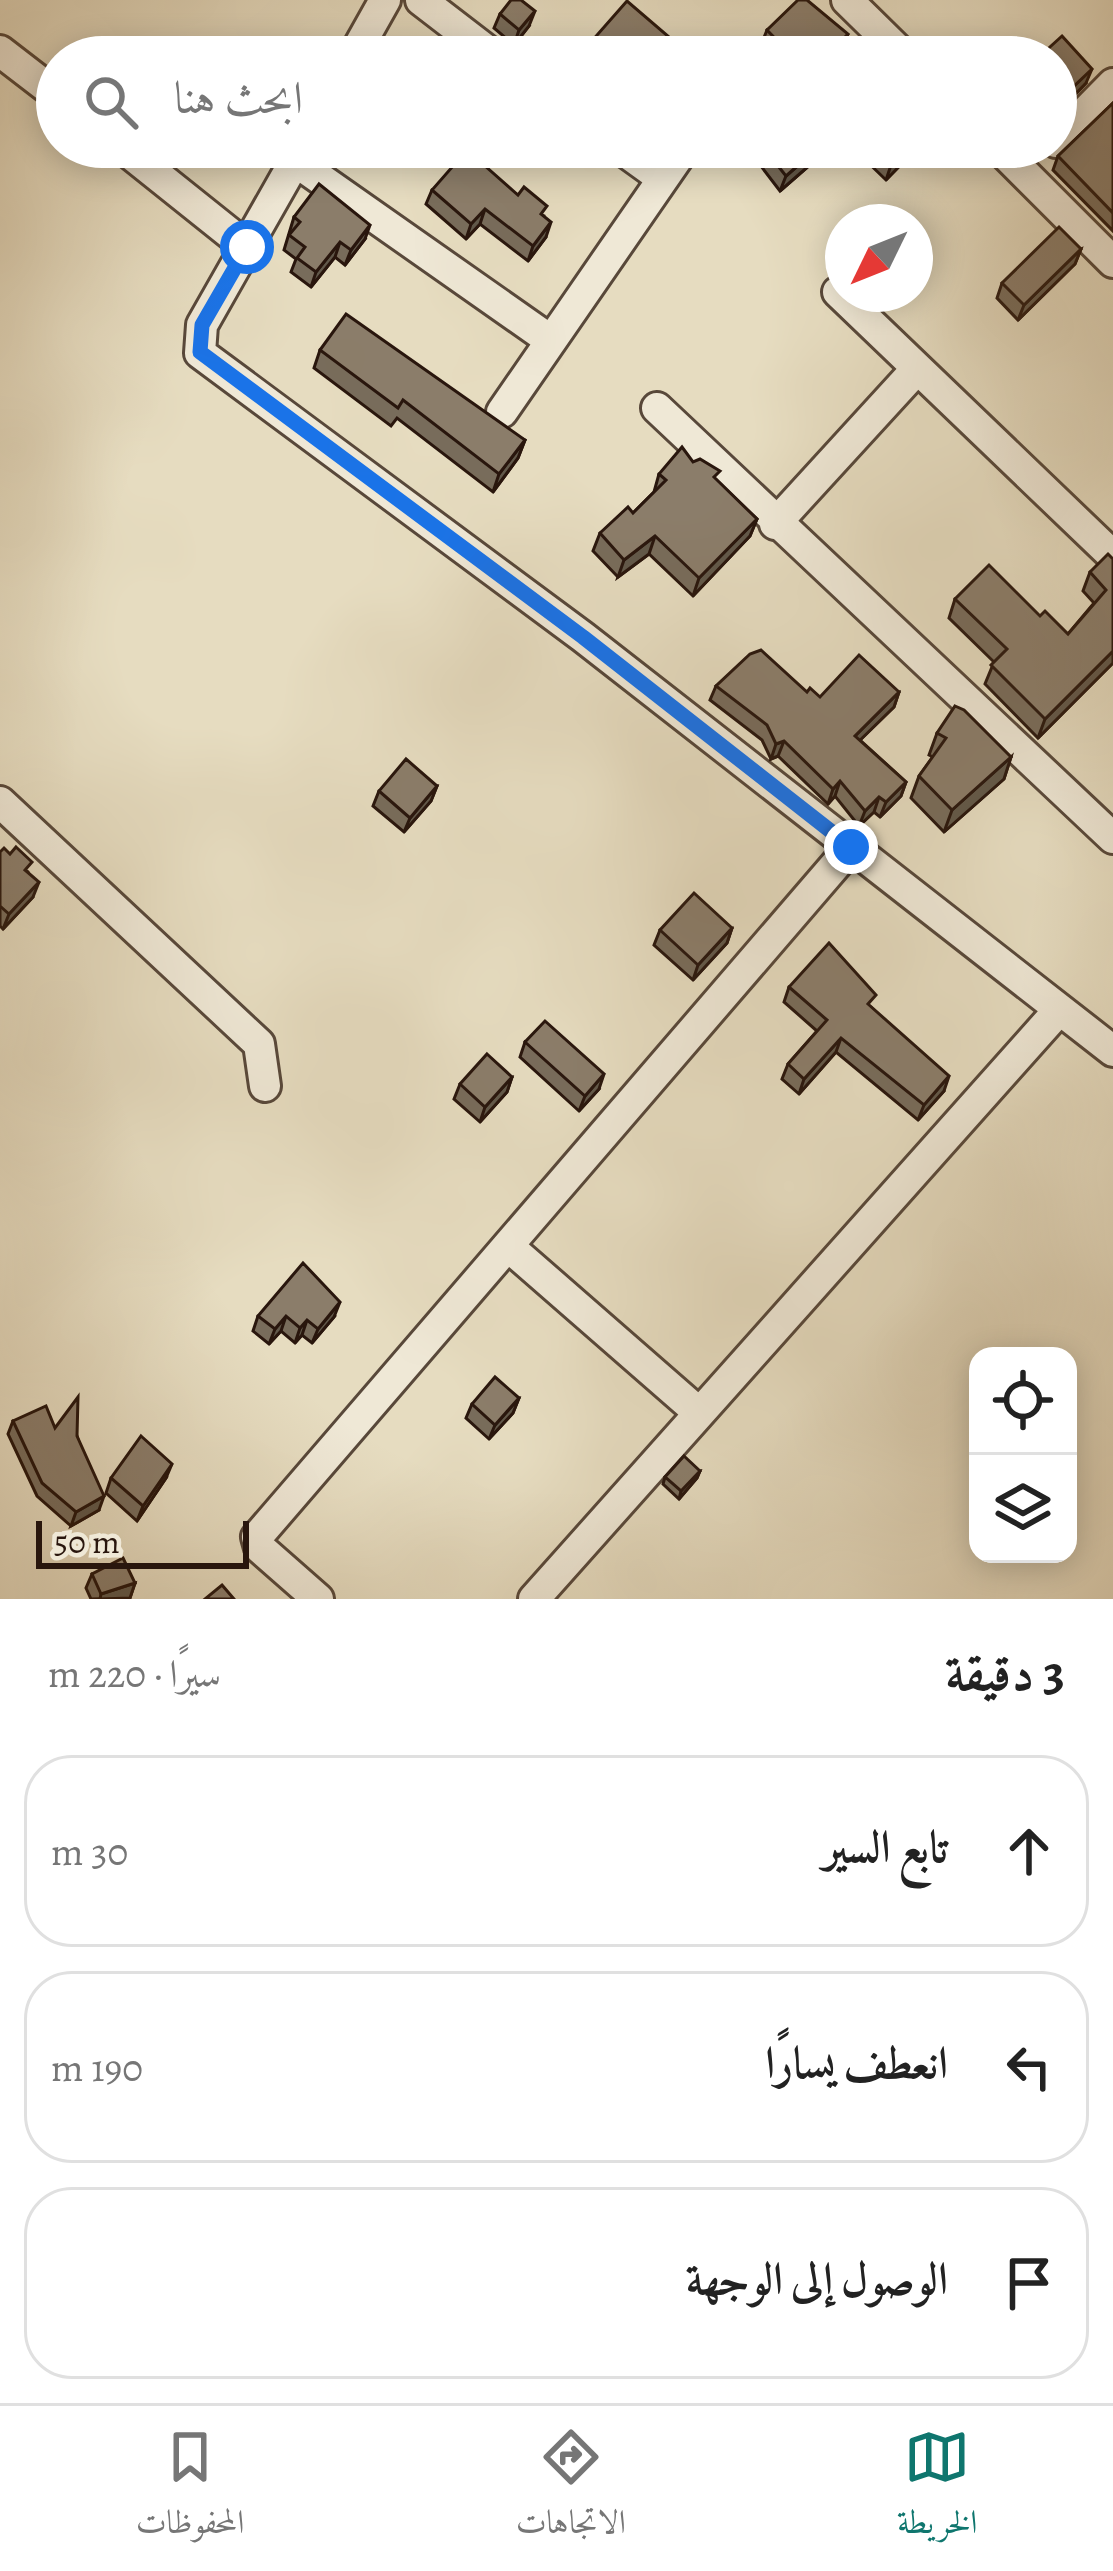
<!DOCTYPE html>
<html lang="ar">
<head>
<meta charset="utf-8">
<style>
	:root { --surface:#fff; --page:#f2f2f2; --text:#222; --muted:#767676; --line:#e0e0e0; --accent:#0f766e }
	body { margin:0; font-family:Alegreya,Amiri,serif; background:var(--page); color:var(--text); direction:rtl }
	.controls { position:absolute; right:36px; bottom:36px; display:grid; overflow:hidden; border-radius:24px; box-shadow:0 6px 30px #0003 }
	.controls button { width:108px; height:108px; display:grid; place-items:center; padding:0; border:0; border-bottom:3px solid var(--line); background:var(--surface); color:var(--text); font:60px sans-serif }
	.compass { position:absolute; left:825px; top:204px; width:108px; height:108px; border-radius:50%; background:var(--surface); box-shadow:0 6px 30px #0003; rotate:227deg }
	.scale { position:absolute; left:36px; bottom:30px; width:213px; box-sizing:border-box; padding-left:12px; border:6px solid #29160d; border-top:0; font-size:33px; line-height:42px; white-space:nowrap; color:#29160d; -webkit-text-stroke:9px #efe8d6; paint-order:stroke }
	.stop { position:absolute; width:36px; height:36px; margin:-27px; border:9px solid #1a73e8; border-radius:50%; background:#fff }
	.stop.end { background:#1a73e8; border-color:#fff; box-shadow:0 3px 12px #0008 }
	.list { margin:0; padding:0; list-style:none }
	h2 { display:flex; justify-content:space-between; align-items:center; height:156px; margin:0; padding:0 48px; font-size:51px }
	h2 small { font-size:39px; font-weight:400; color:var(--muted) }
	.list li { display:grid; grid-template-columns:78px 1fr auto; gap:36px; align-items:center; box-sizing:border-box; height:192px; margin:0 24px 24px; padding:0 24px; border:3px solid var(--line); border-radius:48px }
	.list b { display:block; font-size:45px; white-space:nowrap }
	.list em { font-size:39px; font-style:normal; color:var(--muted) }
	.icon { flex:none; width:66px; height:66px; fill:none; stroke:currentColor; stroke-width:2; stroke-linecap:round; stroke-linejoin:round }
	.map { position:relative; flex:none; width:1113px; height:1599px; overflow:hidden; direction:ltr }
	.search { position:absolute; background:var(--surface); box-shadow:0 6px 30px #0003; left:36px; right:36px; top:36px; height:132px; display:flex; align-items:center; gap:30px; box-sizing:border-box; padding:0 42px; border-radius:66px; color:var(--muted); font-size:45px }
	.sheet { height:804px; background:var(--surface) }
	nav { display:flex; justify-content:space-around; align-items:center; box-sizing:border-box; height:168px; border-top:3px solid var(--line); background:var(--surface); font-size:33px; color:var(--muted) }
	nav a { display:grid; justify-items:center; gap:6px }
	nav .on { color:var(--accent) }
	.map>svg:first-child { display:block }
</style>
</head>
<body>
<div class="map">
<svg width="1113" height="1599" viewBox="0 0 1113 1599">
	<rect width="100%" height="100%" fill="#e6dcc0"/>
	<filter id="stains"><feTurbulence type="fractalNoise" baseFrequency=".00167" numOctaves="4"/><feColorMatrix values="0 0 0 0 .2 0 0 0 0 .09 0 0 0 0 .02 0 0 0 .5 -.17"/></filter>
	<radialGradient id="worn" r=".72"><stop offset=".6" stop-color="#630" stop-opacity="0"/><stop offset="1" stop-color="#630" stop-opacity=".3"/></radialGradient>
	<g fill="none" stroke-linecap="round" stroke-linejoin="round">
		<defs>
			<g id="minor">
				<path d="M421 0 495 57"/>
				<path d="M847 0 905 57"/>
				<path d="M0 51 57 95"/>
				<path d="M353 57 385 0"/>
				<path d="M1056 142 1113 84"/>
				<path d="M122 147 247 247"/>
				<path d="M303 147 202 325 200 353 583 637 1113 1051"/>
				<path d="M619 147 662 178"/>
				<path d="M998 147 1113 262"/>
				<path d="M295 161 550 340"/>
				<path d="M838 292 1113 556"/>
				<path d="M657 408 1113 838"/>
				<path d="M502 412 685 147"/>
				<path d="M775 524 915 371"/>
				<path d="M0 802 259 1044 265 1086"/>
				<path d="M508 1246 697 1411"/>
				<path d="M318 1599 260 1548 257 1537 851 847"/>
				<path d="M534 1599 1059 1010"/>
			</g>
		</defs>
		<use href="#minor" stroke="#58483a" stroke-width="36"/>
		<use href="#minor" stroke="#efe8d6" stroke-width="30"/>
	</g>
	<g fill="#786c5b" stroke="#29160d" stroke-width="3">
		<path d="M500 14 529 26 514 45 494 28Z"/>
		<path d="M767 30 843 49 834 57H773L761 45Z"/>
		<path d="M590 43 664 52 661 57H585Z"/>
		<path d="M1056 57 1086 83 1068 102 1063 96 1056 103Z"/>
		<path d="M1113 103V231L1053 170 1058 156Z"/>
		<path d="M357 147H386L377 161Z"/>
		<path d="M753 147H827L826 151 780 191 751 153Z"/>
		<path d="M852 147H918L886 180Z"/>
		<path d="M432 190 544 216 546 237 528 261 480 224 466 239 426 204Z"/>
		<path d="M294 217 365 239 345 265 335 257 311 287 291 272 296 259 284 250Z"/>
		<path d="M1081 249 1075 264 1018 320 997 298 1002 283Z"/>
		<path d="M320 350 525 440 518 458 493 492 397 418 391 426 314 368Z"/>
		<path d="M693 462 716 480 757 519 750 536 693 596 649 554 618 577 593 551 600 533 633 513 654 492 659 474Z"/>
		<path d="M1113 559V663L1038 738 985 684 994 662 949 618 955 599 1040 616 1068 634 1094 603 1083 591 1090 572Z"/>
		<path d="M716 686 807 692 820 697 899 692 894 707 860 740 906 782 901 796 880 817 874 812 859 826 835 796 828 804 778 756 771 759 762 740 710 700Z"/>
		<path d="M937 733 1011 757 1004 779 944 832 911 798 919 776 933 757 929 755Z"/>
		<path d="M437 786 431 801 404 832 373 806 379 791Z"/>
		<path d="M0 852 28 872 33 897 3 929 0 926Z"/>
		<path d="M732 928 727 943 693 980 654 945 660 930Z"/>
		<path d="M789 987 871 1007 944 1091 918 1120 836 1052 799 1094 782 1079 788 1064 817 1031 784 1002Z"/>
		<path d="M525 1042 599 1089 579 1111 520 1057Z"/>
		<path d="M512 1077 507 1092 480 1122 454 1099 460 1084Z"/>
		<path d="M258 1316 334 1317 312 1343 302 1335 295 1343 281 1331 269 1344 253 1331Z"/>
		<path d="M519 1398 513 1413 489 1439 466 1418 472 1404Z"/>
		<path d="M13 1421 55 1428 77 1436 99 1510 71 1526 37 1496 8 1434Z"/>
		<path d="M700 1471 697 1478 679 1499 663 1484 665 1477Z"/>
		<path d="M111 1478H166L137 1521 106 1493Z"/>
		<path d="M92 1574 135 1583 130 1598 91 1599 86 1588Z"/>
	</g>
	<g fill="#61584a" stroke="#29160d" stroke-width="3">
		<path d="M535 11 529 26 514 45 519 30Z"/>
		<path d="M848 34 843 49 834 57H825Z"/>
		<path d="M1092 69 1086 83 1068 102 1073 87Z"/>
		<path d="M1068 82 1063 96 1056 103 1060 89Z"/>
		<path d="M819 147H827L826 151 780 191 786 176Z"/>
		<path d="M909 147H918L886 180 891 165Z"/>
		<path d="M485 209 480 224 466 239 471 224Z"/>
		<path d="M551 222 546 237 528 261 533 246Z"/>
		<path d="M370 225 365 239 345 265 351 250Z"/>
		<path d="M340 242 335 257 311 287 316 272Z"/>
		<path d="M1081 249 1075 264 1018 320 1024 305Z"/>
		<path d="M525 440 518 458 493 492 499 474Z"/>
		<path d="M757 519 750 536 693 596 699 578Z"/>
		<path d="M655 536 649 554 618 577 624 560Z"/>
		<path d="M1113 651V663L1038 738 1045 719Z"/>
		<path d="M899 692 894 707 850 750 855 736Z"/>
		<path d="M784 741 778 756 771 759 776 744Z"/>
		<path d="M1011 757 1004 779 944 832 952 810Z"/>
		<path d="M840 781 835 796 828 804 833 789Z"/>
		<path d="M906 782 901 796 880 817 886 802Z"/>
		<path d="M437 786 431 801 404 832 410 818Z"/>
		<path d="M879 797 874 812 859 826 865 811Z"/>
		<path d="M39 882 33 897 3 929 9 914Z"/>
		<path d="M732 928 727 943 693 980 698 965Z"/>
		<path d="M841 1038 836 1052 799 1094 804 1079Z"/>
		<path d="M604 1074 599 1089 579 1111 585 1096Z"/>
		<path d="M949 1076 944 1091 918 1120 924 1105Z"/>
		<path d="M512 1077 507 1092 480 1122 485 1107Z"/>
		<path d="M340 1302 334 1317 312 1343 318 1329Z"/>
		<path d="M286 1316 281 1331 269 1344 275 1329Z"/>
		<path d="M307 1320 302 1335 295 1343 300 1328Z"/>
		<path d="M519 1398 513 1413 489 1439 495 1425Z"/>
		<path d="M172 1464 166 1478 137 1521 143 1506Z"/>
		<path d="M700 1471 697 1478 679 1499 681 1491Z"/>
		<path d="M104 1496 99 1510 71 1526 76 1512Z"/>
		<path d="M135 1583 130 1598 100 1599 101 1594Z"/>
	</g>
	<g fill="#8b7d6a" stroke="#29160d" stroke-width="3">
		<path d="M511 0H521L535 11 519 30 500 14Z"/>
		<path d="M798 0H807L848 34 825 57H793L767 30Z"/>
		<path d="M627 1 669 37 656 57H606L590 43Z"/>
		<path d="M1062 36 1092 69 1073 87 1068 82 1060 89 1056 84V57H1039Z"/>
		<path d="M1113 103V213L1058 156Z"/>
		<path d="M763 147H819L786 176Z"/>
		<path d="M873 147H909L891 165Z"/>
		<path d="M467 150 518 195 524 187 547 206 541 214 551 222 533 246 485 209 471 224 432 190Z"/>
		<path d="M319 184 370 225 351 250 340 242 316 272 297 258 305 247 289 235 300 222 294 217Z"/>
		<path d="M1059 227 1081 249 1024 305 1002 283Z"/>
		<path d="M346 314 525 440 499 474 403 400 398 408 320 350Z"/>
		<path d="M682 447 693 462 700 459 720 471 714 477 757 519 699 578 655 536 624 560 600 533 628 507 633 513 666 480 659 474Z"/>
		<path d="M1108 554 1113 559V651L1045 719 991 665 1007 649 955 599 989 565 1040 616 1045 611 1068 634 1106 590 1090 572Z"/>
		<path d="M761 650 807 692 810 688 820 697 859 655 899 692 855 736 906 782 886 802 879 797 865 811 840 781 833 789 784 741 776 744 767 725 716 686 750 654Z"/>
		<path d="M955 706 964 710 1011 757 952 810 919 776 946 738 937 733Z"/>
		<path d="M406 759 437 786 410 818 379 791Z"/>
		<path d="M16 847 32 862 25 870 39 882 9 914 0 906V852L4 848 10 854Z"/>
		<path d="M694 893 732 928 698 965 660 930Z"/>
		<path d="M829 943 876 995 868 1004 949 1076 924 1105 841 1038 804 1079 788 1064 827 1020 789 987Z"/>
		<path d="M545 1021 604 1074 585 1096 525 1042Z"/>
		<path d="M487 1054 512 1077 485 1107 460 1084Z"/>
		<path d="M303 1263 340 1302 318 1329 307 1320 300 1328 286 1316 275 1329 258 1316Z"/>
		<path d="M495 1377 519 1398 495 1425 472 1404Z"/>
		<path d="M78 1397 77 1436 104 1496 76 1512 42 1483 13 1421 46 1406 55 1428Z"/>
		<path d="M141 1436 172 1464 143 1506 111 1478Z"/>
		<path d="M684 1456 700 1471 681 1491 665 1477Z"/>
		<path d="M123 1558 135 1583 101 1594 92 1574Z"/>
		<path d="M222 1585 234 1599H205Z"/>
	</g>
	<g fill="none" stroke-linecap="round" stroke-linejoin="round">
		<path stroke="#1a73e8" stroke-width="15" d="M247 247 202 325 200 352 583 637 851 847"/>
	</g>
	<rect width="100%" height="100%" filter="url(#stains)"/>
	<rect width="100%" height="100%" fill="url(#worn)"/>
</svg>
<div class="controls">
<button><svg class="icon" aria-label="locate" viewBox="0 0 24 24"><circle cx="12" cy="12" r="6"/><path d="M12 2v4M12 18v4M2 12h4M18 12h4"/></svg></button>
<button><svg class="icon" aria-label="layers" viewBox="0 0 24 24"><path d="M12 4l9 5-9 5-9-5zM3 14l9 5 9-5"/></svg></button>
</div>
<svg class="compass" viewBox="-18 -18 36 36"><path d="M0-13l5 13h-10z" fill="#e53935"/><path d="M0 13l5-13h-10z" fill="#767676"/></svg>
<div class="scale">50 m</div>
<div class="stop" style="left:247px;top:247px"></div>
<div class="stop end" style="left:851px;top:847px"></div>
<div class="search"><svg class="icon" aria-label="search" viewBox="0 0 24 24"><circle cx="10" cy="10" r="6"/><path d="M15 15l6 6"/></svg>ابحث هنا</div>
</div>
<section class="sheet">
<h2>3 دقيقة<small>سيرًا · 220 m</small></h2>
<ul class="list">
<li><svg class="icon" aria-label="ahead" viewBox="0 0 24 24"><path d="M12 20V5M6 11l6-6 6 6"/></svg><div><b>تابع السير</b></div><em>30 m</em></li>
<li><svg class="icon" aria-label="left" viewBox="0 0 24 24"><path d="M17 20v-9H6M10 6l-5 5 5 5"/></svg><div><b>انعطف يسارًا</b></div><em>190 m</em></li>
<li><svg class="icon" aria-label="arrive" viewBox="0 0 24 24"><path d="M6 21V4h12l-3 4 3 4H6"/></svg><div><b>الوصول إلى الوجهة</b></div></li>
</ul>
</section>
<nav>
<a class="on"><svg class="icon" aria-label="map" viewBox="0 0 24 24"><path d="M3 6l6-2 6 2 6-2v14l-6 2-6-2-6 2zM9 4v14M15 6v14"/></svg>الخريطة</a>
<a><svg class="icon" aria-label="directions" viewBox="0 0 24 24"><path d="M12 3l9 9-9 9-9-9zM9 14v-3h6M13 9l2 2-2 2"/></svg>الاتجاهات</a>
<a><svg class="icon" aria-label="saved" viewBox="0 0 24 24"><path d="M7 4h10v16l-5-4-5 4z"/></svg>المحفوظات</a>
</nav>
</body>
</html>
